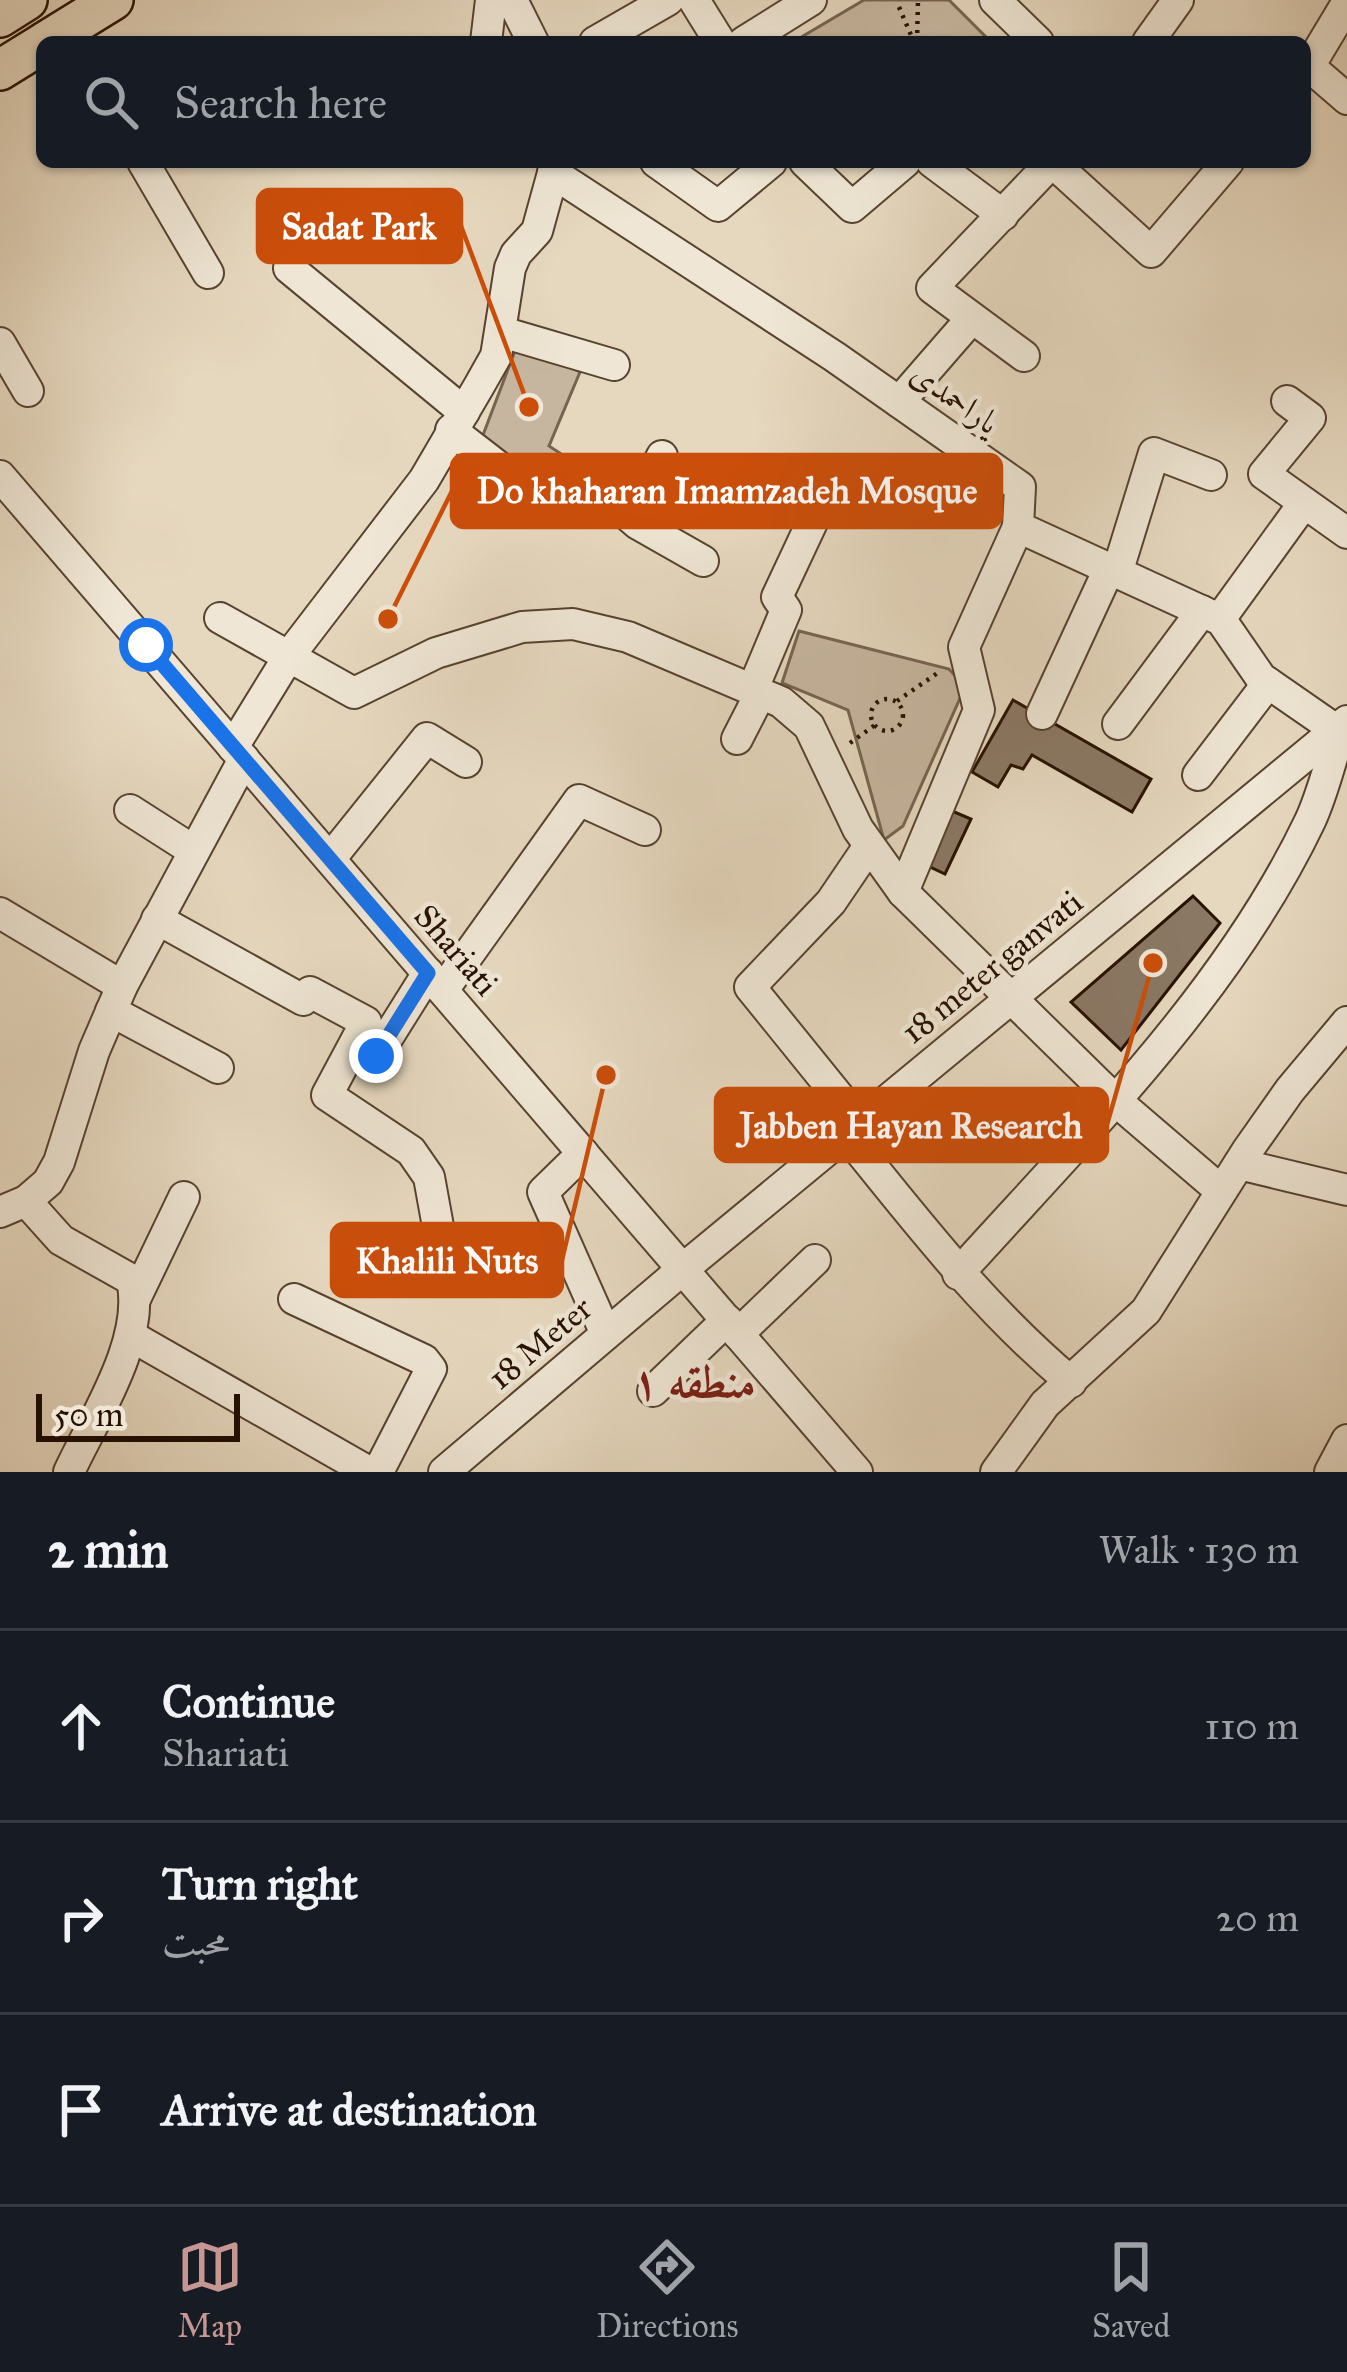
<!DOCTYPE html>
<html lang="en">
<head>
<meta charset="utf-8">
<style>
	:root { --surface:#171b24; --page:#20242c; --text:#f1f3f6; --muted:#9ea1a6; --line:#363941; --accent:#c59692 }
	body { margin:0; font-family:"IM FELL Great Primer",Amiri,serif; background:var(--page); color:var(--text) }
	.scale { position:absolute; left:36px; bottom:30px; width:204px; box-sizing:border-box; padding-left:12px; border:6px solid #271101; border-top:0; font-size:33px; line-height:42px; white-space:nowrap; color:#271101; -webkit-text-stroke:9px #efe6d5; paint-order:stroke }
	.stop { position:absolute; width:36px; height:36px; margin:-27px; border:9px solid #1a73e8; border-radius:50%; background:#fff }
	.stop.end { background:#1a73e8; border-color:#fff; box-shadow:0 3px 12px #0008 }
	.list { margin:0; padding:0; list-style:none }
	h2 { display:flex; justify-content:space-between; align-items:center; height:156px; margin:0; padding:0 48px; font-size:51px }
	h2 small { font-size:39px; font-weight:400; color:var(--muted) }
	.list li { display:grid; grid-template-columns:78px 1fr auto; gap:36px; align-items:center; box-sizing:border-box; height:192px; padding:0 48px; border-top:3px solid var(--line) }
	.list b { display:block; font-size:45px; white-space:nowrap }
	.list p { margin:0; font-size:39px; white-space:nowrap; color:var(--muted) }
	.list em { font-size:39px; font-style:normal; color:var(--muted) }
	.icon { flex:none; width:66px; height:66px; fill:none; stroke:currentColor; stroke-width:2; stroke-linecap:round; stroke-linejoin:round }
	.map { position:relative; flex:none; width:1347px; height:1472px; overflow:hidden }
	.search { position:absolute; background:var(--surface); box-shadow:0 3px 9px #0004; left:36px; right:36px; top:36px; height:132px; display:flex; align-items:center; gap:30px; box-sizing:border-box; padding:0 42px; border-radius:18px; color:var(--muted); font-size:45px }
	.sheet { height:732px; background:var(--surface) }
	nav { display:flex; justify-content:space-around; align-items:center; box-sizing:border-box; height:168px; border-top:3px solid var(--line); background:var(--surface); font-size:33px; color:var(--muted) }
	nav a { display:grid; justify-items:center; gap:6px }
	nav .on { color:var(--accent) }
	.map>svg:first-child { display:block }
</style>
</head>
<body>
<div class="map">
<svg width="1347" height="1472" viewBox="0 0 1347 1472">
	<rect width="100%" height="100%" fill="#e6d8bf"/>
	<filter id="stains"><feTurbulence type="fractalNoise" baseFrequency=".00167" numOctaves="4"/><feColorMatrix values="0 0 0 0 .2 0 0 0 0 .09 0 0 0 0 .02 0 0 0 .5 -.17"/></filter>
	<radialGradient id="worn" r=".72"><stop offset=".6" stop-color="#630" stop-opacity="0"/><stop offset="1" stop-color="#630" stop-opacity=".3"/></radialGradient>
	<g fill="#c6b69f" stroke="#766450" stroke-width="3">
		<path d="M864 0H949L991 42H793Z"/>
		<path d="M518 343 580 372 549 446 584 469 557 495 480 443Z"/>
		<path d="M799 631 949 669 965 687 903 826 884 840 848 710 782 683Z"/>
	</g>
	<g fill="#8a7864" stroke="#271101" stroke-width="3">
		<path d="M1013 700 1151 779 1132 812 1032 755 1023 769 1011 765 998 787 972 772Z"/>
		<path d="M952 811 971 819 945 874 926 865Z"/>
		<path d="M1193 896 1220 923 1121 1050 1071 1002Z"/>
	</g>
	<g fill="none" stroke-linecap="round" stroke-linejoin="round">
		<defs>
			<g id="minor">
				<path d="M512 0 533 42"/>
				<path d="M694 0 720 42"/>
				<path d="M995 0 1038 42"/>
				<path d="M486 42 491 0"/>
				<path d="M595 42 668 0"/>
				<path d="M744 42 811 0"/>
				<path d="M1148 42 1178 0"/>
				<path d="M1310 67 1347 99"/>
				<path d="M1305 73 1347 3"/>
				<path d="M143 162 208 273"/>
				<path d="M656 162 718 206 771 162"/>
				<path d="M805 162 852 207 905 162"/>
				<path d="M932 162 1003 215"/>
				<path d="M1052 162 1151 252 1228 162"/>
				<path d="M553 173 835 357 1020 487 1018 527 1221 620 1261 678 1336 730"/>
				<path d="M289 268 464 412"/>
				<path d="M502 332 614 365"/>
				<path d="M0 343 28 391"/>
				<path d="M1024 356 932 288 1052 162"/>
				<path d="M1287 401 1310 418 1264 474 1347 533"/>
				<path d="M899 402 972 318"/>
				<path d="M451 430 517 481 561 509 584 478 638 524 703 561"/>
				<path d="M0 476 857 1472"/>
				<path d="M631 517 662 456"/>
				<path d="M1117 573 1154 453 1211 475"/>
				<path d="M220 618 354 693 436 653 522 627 573 624 628 637 781 702 809 726 858 829 903 892 1115 1100 1220 1190"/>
				<path d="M1220 619 1304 503"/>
				<path d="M752 691 786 610 777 597 823 499"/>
				<path d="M1042 714 1109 569"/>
				<path d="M1118 724 1202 611"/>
				<path d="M737 739 760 694"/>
				<path d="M233 747 289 656 424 480 479 386 496 356 510 268 516 254 537 231 556 162"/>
				<path d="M1198 775 1268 683"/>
				<path d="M130 810 194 851"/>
				<path d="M330 859 427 738 466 762"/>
				<path d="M903 892 979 710 964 647 1018 527"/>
				<path d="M0 913 122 986"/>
				<path d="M157 919 303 1000 310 992 366 1022 327 1095 411 1151 429 1177 439 1232"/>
				<path d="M443 990 579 800 645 830"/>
				<path d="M111 1011 218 1068"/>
				<path d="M376 1056 428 973"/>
				<path d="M860 1123 750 987 831 902 869 846"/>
				<path d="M846 1134C917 1222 984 1309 1071 1382"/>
				<path d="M583 1153 543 1192 606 1334"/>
				<path d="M1239 1164 1347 1190"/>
				<path d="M26 1201 61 1240 132 1280C146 1340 94 1418 69 1472"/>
				<path d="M0 1212 26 1201 48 1182 59 1162 94 1051 122 986 244 759"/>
				<path d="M958 1274C1084 1134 1228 993 1310 821 1324 791 1331 757 1342 726"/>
				<path d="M136 1297 184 1197"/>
				<path d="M294 1299 424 1360 431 1369 378 1472"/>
				<path d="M738 1334 815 1260"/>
				<path d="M131 1336 369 1472"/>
				<path d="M653 1391 727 1320"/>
				<path d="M444 1472 683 1269 1347 721"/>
				<path d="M996 1472 1045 1404 1146 1311 1247 1151 1290 1090 1347 1022"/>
				<path d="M1330 1472 1347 1440"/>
			</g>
			<g id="major">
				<path d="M0 17 27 0"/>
				<path d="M45 42 113 0"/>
				<path d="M0 70 42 44"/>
			</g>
		</defs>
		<use href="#minor" stroke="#574330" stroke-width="34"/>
		<use href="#major" stroke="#271101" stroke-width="44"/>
		<g stroke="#271101" stroke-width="4.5" stroke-dasharray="3 6" stroke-linecap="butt">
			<path d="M899 7 914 42"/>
			<path d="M917 42 918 0"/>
			<circle cx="887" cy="715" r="16"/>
			<path d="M897 701 939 672"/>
			<path d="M850 743 875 725"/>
		</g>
		<use href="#minor" stroke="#efe6d5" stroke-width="30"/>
		<use href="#major" stroke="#e6d8bf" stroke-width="39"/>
	</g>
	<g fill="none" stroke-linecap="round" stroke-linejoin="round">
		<path stroke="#1a73e8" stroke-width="15" d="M146 645 428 973 376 1056"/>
	</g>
	<g text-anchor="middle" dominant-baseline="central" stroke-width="9" stroke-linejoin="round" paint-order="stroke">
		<g font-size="33" fill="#271101" stroke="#efe6d5">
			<text transform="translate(955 398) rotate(35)">یاراحمدی</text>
			<text transform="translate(456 950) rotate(49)">Shariati</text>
			<text transform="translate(992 967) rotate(-39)">18 meter ganvati</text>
			<text transform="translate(540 1343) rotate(-40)">18 Meter</text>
		</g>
		<g font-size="45" font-weight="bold" fill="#7a1f14" stroke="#efe6d5">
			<text x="694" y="1381">منطقه ۱</text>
		</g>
	</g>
	<path fill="none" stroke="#cb4e0a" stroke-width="4.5" d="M529 407L461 226M388 619L452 491M1153 963L1107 1125M606 1075L562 1260"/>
	<g fill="#cb4e0a" stroke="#efe6d5" stroke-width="4.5">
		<circle cx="529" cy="407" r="12"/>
		<circle cx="388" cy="619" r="12"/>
		<circle cx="1153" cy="963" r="12"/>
		<circle cx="606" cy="1075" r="12"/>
	</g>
	<g fill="#cb4e0a" stroke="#cb4e0a" stroke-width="4.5">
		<rect x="258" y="190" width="203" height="72" rx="12"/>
		<rect x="452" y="455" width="549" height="72" rx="12"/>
		<rect x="716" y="1089" width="391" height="72" rx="12"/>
		<rect x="332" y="1224" width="230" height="72" rx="12"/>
	</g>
	<g font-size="36" text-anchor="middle" font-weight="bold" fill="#fff">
		<text x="359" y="239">Sadat Park</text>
		<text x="727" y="503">Do khaharan Imamzadeh Mosque</text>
		<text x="911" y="1138">Jabben Hayan Research</text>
		<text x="447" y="1273">Khalili Nuts</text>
	</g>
	<rect width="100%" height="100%" filter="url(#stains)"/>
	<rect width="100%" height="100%" fill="url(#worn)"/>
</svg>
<div class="scale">50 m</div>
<div class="stop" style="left:146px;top:645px"></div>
<div class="stop end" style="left:376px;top:1056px"></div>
<div class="search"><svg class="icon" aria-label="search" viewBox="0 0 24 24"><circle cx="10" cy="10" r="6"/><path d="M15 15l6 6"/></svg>Search here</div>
</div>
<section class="sheet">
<h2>2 min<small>Walk · 130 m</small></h2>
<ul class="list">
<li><svg class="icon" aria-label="ahead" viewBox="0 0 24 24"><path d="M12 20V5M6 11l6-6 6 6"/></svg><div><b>Continue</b><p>Shariati</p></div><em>110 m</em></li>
<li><svg class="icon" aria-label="right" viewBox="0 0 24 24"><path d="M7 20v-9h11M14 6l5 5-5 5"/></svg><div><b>Turn right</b><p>محبت</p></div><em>20 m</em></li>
<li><svg class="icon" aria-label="arrive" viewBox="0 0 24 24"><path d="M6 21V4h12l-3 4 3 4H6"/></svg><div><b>Arrive at destination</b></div></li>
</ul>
</section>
<nav>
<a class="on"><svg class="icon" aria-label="map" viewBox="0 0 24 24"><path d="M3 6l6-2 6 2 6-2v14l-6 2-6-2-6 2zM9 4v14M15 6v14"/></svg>Map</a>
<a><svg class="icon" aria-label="directions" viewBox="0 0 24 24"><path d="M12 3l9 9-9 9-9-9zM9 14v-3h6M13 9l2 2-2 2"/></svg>Directions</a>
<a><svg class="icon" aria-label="saved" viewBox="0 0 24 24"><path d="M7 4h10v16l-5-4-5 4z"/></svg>Saved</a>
</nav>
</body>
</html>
